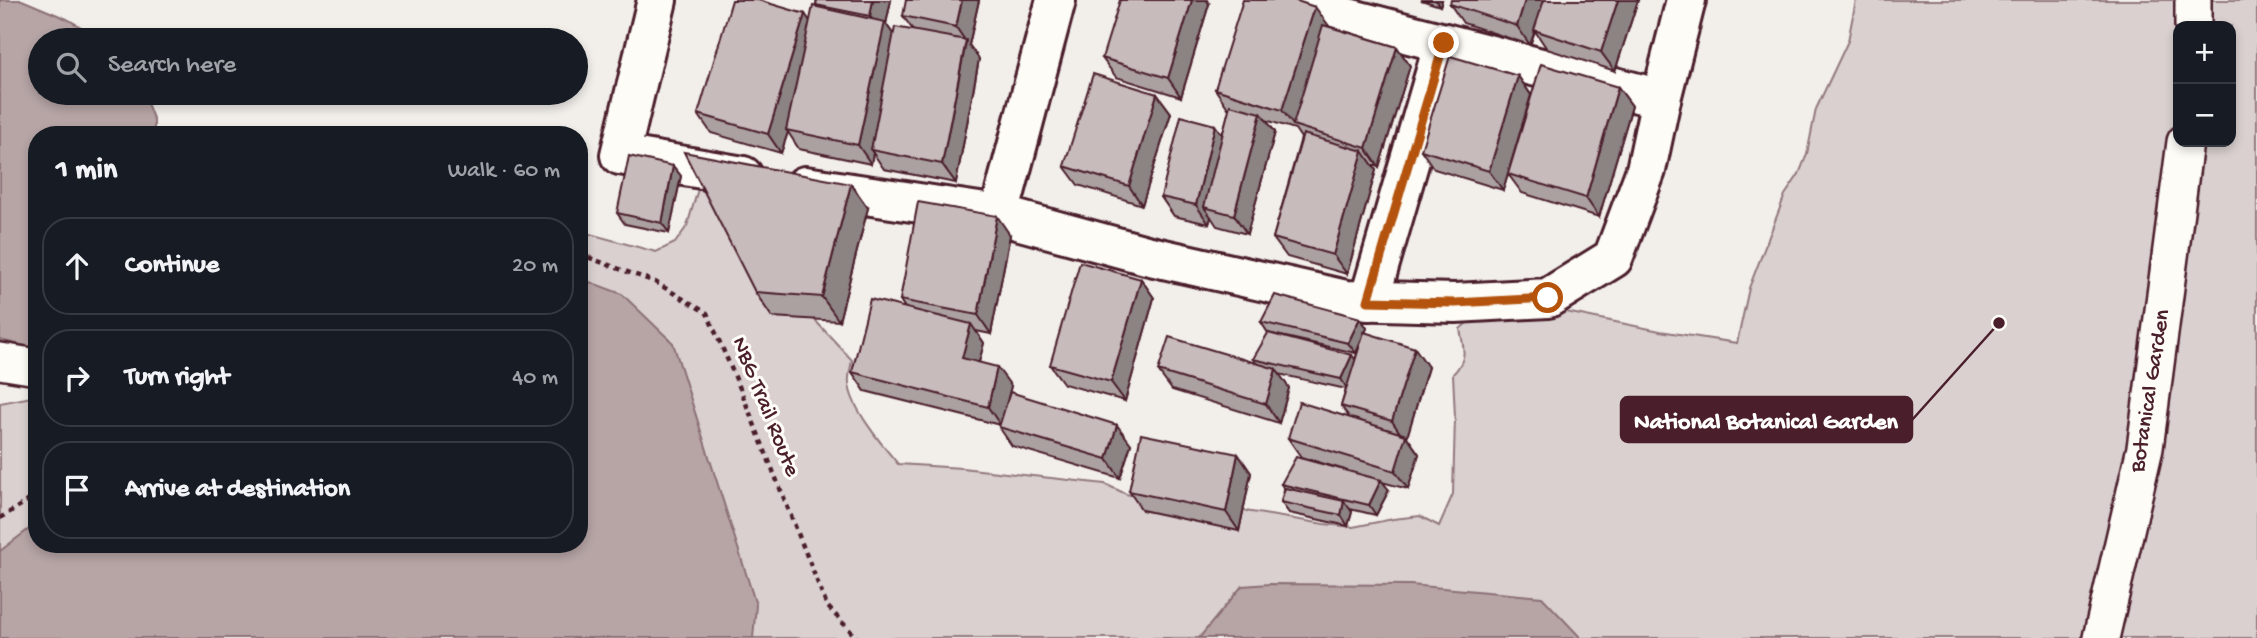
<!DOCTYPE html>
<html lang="en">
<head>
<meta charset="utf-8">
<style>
	:root { --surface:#171b24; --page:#242831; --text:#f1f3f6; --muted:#9ea1a6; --line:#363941 }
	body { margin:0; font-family:"Gochi Hand",sans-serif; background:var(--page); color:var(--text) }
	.controls { position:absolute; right:21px; top:21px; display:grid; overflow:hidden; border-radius:14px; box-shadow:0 4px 10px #0003 }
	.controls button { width:63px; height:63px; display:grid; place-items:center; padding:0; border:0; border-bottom:2px solid var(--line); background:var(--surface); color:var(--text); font:35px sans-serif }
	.stop { position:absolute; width:21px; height:21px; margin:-16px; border:5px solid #b45309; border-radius:50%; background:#fff }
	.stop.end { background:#b45309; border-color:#fff; box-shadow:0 2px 7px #0008 }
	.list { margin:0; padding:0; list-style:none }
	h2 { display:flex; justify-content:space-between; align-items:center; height:91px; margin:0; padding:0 28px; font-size:30px }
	h2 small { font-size:23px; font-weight:400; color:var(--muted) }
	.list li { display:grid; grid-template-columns:46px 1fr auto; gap:21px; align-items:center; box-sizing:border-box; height:98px; margin:0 14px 14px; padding:0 14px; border:2px solid var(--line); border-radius:28px }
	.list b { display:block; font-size:26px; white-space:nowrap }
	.list em { font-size:23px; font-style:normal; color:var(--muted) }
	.icon { flex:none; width:38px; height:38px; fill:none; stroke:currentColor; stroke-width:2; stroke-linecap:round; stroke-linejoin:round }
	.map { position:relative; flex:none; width:2257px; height:638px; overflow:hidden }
	.search { position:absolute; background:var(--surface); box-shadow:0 4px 10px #0003; left:28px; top:28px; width:560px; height:77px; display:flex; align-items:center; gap:18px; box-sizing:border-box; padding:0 24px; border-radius:38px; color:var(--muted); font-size:26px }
	.panel { position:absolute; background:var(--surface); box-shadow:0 4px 10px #0003; left:28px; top:126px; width:560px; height:427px; border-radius:28px }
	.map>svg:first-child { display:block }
</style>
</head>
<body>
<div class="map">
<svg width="2257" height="638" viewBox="0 0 2257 638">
	<rect width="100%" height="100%" fill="#f2efeb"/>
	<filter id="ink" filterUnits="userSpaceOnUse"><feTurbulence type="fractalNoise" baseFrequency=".0143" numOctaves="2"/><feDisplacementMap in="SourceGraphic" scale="14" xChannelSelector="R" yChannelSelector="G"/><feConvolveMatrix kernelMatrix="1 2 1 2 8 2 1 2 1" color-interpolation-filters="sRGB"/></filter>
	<g filter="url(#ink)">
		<path fill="#d9d0cf" stroke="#92787d" stroke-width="2" fill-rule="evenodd" d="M1856 0H2257V638H0V403L37 396V544H579V231L656 252 675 243 687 226 706 162 812 317 852 360C851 367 848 376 849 383 850 407 883 446 898 464L962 468 1105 484 1126 494 1165 503 1227 508 1324 524 1353 527 1393 519 1420 516 1439 526 1453 494 1455 417 1453 374C1468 358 1464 350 1460 329L1486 306 1556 310 1660 331 1737 343 1749 288 1785 195 1799 174 1807 154 1816 109 1848 41ZM2178 26H2231V142H2178Z"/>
		<g fill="#b7a5a6" stroke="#8b6f75" stroke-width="2">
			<path d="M0 0H22L67 19 103 40H40V93H143L154 121V135H37V346L30 347 0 340Z"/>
			<path d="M579 278 622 294 673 343 756 605 753 638H0V551L37 523V544H579Z"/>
			<path d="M1270 584 1410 585 1542 597 1581 638H1199L1242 586Z"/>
		</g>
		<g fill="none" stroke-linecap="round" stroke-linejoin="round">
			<defs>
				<g id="pedestrian">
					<path d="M2193 26V0"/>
					<path d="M0 361 37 367"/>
					<path d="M2101 638 2145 448 2185 142"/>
				</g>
				<g id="minor">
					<path d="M657 0 620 155 743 176"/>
					<path d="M1278 0 1661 99"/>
					<path d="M805 186 999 215 1146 255 1346 300 1455 303 1548 298 1613 258 1646 170 1661 99 1686 0"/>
					<path d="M999 215 1056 0"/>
					<path d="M1369 301 1444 43"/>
				</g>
			</defs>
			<use href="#pedestrian" stroke="#4a1f2b" stroke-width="40"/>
			<use href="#minor" stroke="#4a1f2b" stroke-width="44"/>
			<g stroke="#4a1f2b" stroke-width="4.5" stroke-dasharray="5 5" stroke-linecap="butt">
				<path d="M579 254 655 282 707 313 739 386 827 606 857 638"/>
				<path d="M0 518 37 495"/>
			</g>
			<use href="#pedestrian" stroke="#fdfcf7" stroke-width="35"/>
			<use href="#minor" stroke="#fdfcf7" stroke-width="38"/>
		</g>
		<g fill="#aca1a1" stroke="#4a1f2b" stroke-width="2">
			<path d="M817 0H891L886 24 893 34 913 30 903 16 979 0 969 45 979 59 956 183 884 169 873 153 871 164 799 149 788 132 781 153 711 133 698 114 805 14 810 22 818 8 816 5Z"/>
			<path d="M1421 0H1442L1440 6Z"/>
			<path d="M1638 0 1615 71 1547 49 1535 31 1530 45 1463 23 1450 4Z"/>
			<path d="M1209 4 1181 97 1116 77 1102 58Z"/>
			<path d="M1315 7 1328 26 1397 47 1410 66 1379 167 1372 165 1376 170 1347 274 1287 257 1273 238 1301 138 1295 129 1266 120 1275 132 1247 234 1217 226 1211 217 1209 224 1174 216 1161 197 1222 135 1230 108H1228L1215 89Z"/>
			<path d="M1518 76 1531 95 1503 190 1434 169 1421 150Z"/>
			<path d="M1618 87 1632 106 1599 217 1522 193 1508 174Z"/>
			<path d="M1157 94 1171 113 1142 205 1078 185 1064 166Z"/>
			<path d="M673 166 681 176 669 233 625 224 617 213Z"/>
			<path d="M868 208 839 321 772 317 755 292Z"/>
			<path d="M1010 235 991 334 976 331 984 343 979 362 1011 386 1007 399 1131 444 1120 478 1012 446 999 427 1000 425 865 391 852 372 905 308 900 300Z"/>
			<path d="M1141 279 1154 298 1125 401 1064 384 1050 365Z"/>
			<path d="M1360 318 1367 328 1365 333 1428 367 1407 437 1419 454 1408 489 1382 482 1389 490 1376 515 1350 509 1352 512 1348 526 1289 513 1281 502 1284 489 1281 484 1345 470 1301 457 1288 438 1350 418 1341 406 1346 389 1279 374 1289 388 1279 423 1172 390 1158 371 1256 363 1253 359 1355 360 1360 343 1356 353 1268 333 1261 322Z"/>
			<path d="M1238 454 1251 473 1239 531 1142 510 1129 491Z"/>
		</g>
		<g fill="#8c8383" stroke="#4a1f2b" stroke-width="2">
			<path d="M873 0H891L886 24 898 41 871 150 873 153 871 164 858 145 882 34 870 16Z"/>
			<path d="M962 0H979L969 45 979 59 956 183 942 164 966 42 956 27Z"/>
			<path d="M1192 0H1207L1209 4 1181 97 1168 78Z"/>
			<path d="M1435 0H1442L1440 6Z"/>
			<path d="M1525 0H1545L1530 45 1517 26Z"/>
			<path d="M1618 0H1638L1615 71 1601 52Z"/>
			<path d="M1315 7 1329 26 1296 126 1293 125 1282 110Z"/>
			<path d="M805 14 818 33 786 130 788 132 781 153 768 134Z"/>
			<path d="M1397 47 1410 66 1379 167 1366 148Z"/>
			<path d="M1518 76 1531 95 1503 190 1489 171Z"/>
			<path d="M1618 87 1632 106 1599 217 1586 198Z"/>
			<path d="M1157 94 1171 113 1142 205 1129 186Z"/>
			<path d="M1261 113 1275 132 1247 234 1234 215Z"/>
			<path d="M1215 125 1229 144 1204 207 1211 217 1209 224 1196 205Z"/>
			<path d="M1363 151 1376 170 1347 274 1333 255Z"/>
			<path d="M673 166 681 176 669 233 662 223Z"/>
			<path d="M851 184 868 208 839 321 822 297Z"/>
			<path d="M997 216 1010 235 991 334 978 315Z"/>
			<path d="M1141 279 1154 298 1125 401 1111 382Z"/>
			<path d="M1360 318 1367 328 1356 353 1348 343Z"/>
			<path d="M971 324 984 343 975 377 962 358Z"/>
			<path d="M1415 348 1428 367 1407 437 1419 454 1408 489 1395 471 1404 439 1392 421Z"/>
			<path d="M1352 355 1360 366 1348 390 1341 379Z"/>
			<path d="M997 367 1011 386 1001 426 988 407Z"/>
			<path d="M1276 369 1289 388 1279 423 1266 404Z"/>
			<path d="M1117 425 1131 444 1120 478 1107 459Z"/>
			<path d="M1238 454 1251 473 1239 531 1226 512Z"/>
			<path d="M1381 480 1389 490 1376 515 1369 505Z"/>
			<path d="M1344 501 1352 512 1348 526 1341 515Z"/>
		</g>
		<g fill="#c8bbbb" stroke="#4a1f2b" stroke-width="2">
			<path d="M732 0H758L805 14 768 134 698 114Z"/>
			<path d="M817 0H873L870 16 816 5Z"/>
			<path d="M906 0H962L956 27 903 16Z"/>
			<path d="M1120 0H1192L1168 78 1102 58Z"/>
			<path d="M1243 0H1294L1315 7 1282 110 1215 89Z"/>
			<path d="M1451 0H1525L1517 26 1450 4Z"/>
			<path d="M1544 0H1618L1601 52 1534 30Z"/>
			<path d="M813 6 885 22 858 145 786 130Z"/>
			<path d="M1323 25 1397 47 1366 148 1293 125Z"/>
			<path d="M895 27 966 40 942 164 871 150Z"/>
			<path d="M1450 56 1518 76 1489 171 1421 150Z"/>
			<path d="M1541 64 1618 87 1586 198 1508 174Z"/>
			<path d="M1093 74 1157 94 1129 186 1064 166Z"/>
			<path d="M1230 105 1261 113 1234 215 1204 207Z"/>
			<path d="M1181 116 1215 125 1196 205 1161 197Z"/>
			<path d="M1303 134 1363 151 1333 255 1273 238Z"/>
			<path d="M684 152 851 184 822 297 755 292Z"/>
			<path d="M629 156 673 166 662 223 617 213Z"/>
			<path d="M918 202 997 216 978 315 900 300Z"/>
			<path d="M1080 262 1141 279 1111 382 1050 365Z"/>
			<path d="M1275 295 1360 318 1348 343 1261 322Z"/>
			<path d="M870 299 971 324 962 358 997 367 988 407 852 372Z"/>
			<path d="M1364 332 1415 348 1392 421 1341 406Z"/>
			<path d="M1268 333 1352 355 1341 379 1253 359Z"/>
			<path d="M1169 337 1276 369 1266 404 1158 371Z"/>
			<path d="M1010 392 1117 425 1107 459 999 427Z"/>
			<path d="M1299 402 1406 435 1395 471 1288 438Z"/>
			<path d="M1141 434 1238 454 1226 512 1129 491Z"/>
			<path d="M1296 457 1381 480 1369 505 1281 484Z"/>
			<path d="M1285 488 1344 501 1341 515 1281 502Z"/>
		</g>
	</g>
	<g fill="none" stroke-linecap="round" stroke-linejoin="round" filter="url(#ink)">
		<path stroke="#b45309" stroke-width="9" d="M1444 43 1368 301 1455 303 1548 298"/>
	</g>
	<g text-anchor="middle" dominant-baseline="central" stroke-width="6" stroke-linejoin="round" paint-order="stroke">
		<g font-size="23" fill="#4a1f2b" stroke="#fdfcf7">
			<text transform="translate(2151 391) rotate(-81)">Botanical Garden</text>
			<text transform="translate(765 407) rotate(68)">NBG Trail Route</text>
		</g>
	</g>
	<path fill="none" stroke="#4a1f2b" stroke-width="2.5" d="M1999 323L1912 420"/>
	<circle fill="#4a1f2b" stroke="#fdfcf7" stroke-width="2.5" cx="1999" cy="323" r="7"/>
	<rect fill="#4a1f2b" stroke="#4a1f2b" stroke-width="2.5" x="1621" y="397" width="291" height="45" rx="7"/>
	<g font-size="24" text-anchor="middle" font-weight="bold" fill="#fff">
		<text x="1766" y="428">National Botanical Garden</text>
	</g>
</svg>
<div class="controls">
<button>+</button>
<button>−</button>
</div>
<div class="stop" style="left:1548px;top:298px"></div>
<div class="stop end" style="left:1444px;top:43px"></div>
<div class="search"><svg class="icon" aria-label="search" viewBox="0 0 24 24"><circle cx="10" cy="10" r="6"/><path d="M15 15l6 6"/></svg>Search here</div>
<section class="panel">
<h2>1 min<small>Walk · 60 m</small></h2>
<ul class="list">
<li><svg class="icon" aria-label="ahead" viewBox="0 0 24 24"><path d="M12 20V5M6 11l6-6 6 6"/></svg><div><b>Continue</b></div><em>20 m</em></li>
<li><svg class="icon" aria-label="right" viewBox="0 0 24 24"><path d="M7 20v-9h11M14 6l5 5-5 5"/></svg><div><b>Turn right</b></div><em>40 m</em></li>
<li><svg class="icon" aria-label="arrive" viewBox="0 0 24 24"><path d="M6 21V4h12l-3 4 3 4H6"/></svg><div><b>Arrive at destination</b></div></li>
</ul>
</section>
</div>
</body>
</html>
